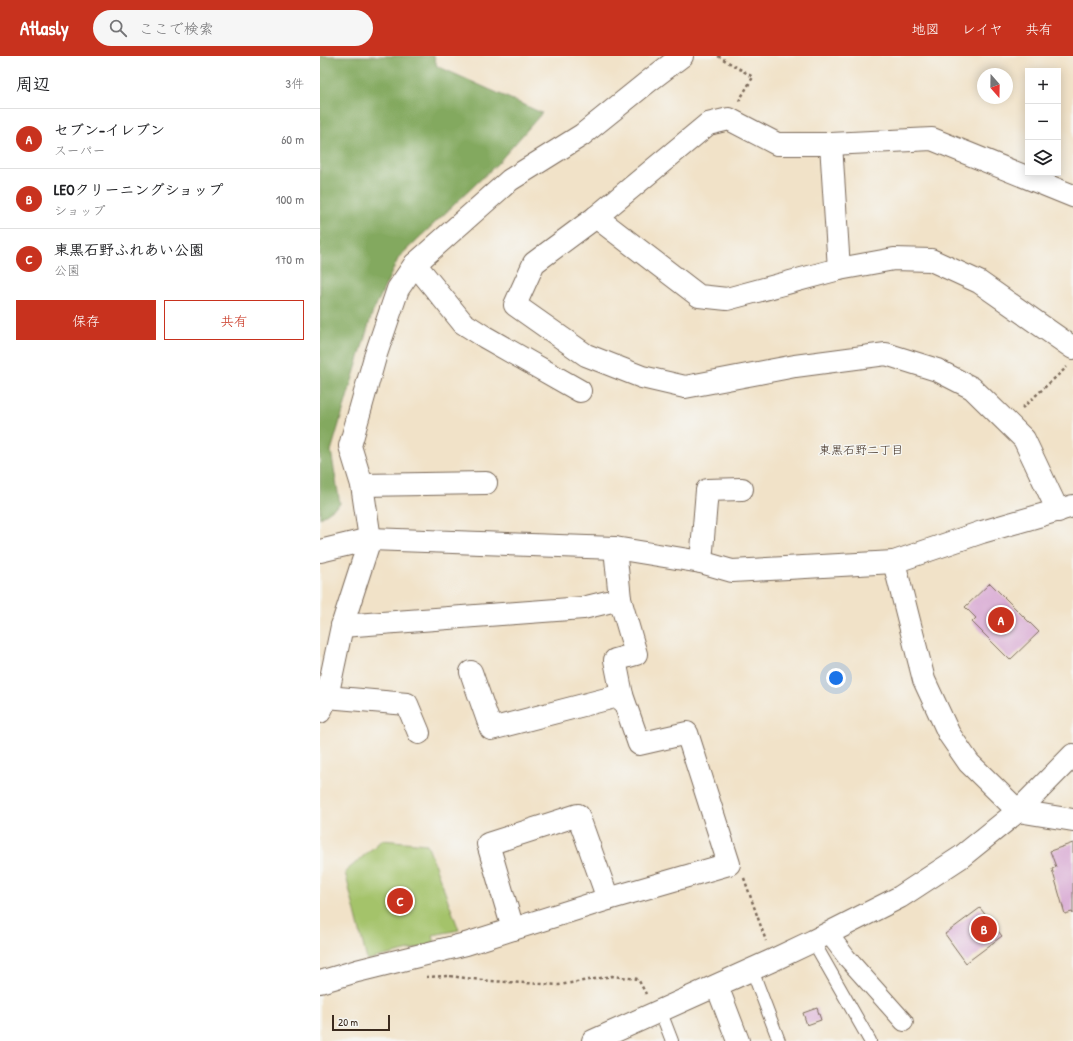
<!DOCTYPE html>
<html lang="ja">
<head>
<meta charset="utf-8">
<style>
	:root { --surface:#fff; --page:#f6f6f6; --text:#202124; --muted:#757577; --line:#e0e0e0; --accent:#c8321e }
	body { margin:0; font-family:"Patrick Hand","Klee One",sans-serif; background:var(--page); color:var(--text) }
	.controls { position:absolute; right:12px; top:12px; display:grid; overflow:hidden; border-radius:0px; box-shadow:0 2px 10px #0003 }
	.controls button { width:36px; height:36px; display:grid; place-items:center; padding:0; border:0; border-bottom:1px solid var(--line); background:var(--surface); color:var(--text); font:20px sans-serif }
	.compass { position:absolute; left:657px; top:12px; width:36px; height:36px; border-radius:50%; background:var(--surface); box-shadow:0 2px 10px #0003; rotate:160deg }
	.scale { position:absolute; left:12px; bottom:10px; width:58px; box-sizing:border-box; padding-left:4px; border:2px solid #3b2a1e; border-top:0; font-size:11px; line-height:14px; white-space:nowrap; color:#3b2a1e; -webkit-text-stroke:3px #f6f6f2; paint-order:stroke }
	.you { position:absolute; left:516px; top:622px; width:14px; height:14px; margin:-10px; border:3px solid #fff; border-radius:50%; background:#1a73e8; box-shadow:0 0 0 6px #1a73e833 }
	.badge { display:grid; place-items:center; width:26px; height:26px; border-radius:50%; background:var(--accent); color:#fff; font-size:13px; font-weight:700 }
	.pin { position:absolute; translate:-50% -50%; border:2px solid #fff; box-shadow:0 1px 4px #0006 }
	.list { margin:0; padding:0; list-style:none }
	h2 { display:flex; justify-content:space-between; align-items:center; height:52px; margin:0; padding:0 16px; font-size:17px }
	h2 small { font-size:13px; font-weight:400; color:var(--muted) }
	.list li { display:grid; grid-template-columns:26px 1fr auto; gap:12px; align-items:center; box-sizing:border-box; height:60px; padding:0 16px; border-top:1px solid var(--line) }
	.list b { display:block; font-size:15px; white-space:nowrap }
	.list p { margin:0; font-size:13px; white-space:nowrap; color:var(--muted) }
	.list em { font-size:13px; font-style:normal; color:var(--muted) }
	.actions { display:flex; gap:8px; padding:12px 16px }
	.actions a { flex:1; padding:9px 0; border:1px solid var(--accent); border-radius:0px; text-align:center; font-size:14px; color:var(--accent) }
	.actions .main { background:var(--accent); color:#fff }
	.icon { flex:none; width:22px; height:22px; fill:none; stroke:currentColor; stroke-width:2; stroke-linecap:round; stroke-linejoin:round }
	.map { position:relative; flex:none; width:753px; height:985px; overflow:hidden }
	header { display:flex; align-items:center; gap:24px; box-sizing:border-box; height:56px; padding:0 20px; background:var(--accent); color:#fff }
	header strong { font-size:19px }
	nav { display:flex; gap:22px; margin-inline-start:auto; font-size:14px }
	.search { width:280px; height:36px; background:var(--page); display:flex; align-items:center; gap:10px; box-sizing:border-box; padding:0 14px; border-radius:22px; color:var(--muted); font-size:15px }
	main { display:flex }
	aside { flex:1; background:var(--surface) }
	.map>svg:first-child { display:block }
</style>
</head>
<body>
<header>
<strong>Atlasly</strong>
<div class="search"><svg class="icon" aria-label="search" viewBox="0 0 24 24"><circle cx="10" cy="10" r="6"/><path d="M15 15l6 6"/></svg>ここで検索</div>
<nav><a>地図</a><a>レイヤ</a><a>共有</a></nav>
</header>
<main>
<aside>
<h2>周辺<small>3件</small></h2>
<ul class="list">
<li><span class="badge">A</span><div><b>セブン-イレブン</b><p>スーパー</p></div><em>60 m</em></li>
<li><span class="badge">B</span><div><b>LEOクリーニングショップ</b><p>ショップ</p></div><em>100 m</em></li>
<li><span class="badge">C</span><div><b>東黒石野ふれあい公園</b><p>公園</p></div><em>170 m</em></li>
</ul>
<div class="actions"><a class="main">保存</a><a>共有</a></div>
</aside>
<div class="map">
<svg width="753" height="985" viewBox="0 0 753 985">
	<rect width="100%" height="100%" fill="#f6f6f2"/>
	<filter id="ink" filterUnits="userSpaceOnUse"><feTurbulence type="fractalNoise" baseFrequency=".025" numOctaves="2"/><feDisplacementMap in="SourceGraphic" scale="8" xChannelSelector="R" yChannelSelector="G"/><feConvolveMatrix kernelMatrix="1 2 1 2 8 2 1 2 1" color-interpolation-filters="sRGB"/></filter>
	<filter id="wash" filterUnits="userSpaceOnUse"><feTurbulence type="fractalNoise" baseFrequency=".012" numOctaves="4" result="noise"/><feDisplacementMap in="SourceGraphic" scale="16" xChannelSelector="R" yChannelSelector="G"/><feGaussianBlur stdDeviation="0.9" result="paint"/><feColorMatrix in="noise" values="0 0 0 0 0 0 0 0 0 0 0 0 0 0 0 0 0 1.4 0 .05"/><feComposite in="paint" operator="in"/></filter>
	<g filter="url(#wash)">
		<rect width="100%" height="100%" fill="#f1e2c8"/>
		<path fill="#a4c36b" stroke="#707644" d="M62 784 107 788 139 874 113 879 115 888 47 904 25 816Z"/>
		<path fill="#83a95f" stroke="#5f6a3e" d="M0 0H114L117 10 222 57 177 108 79 201 52 258 11 395 20 448 0 462Z"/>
		<g id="blocks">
			<g fill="#d8a8d3">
				<path d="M670 527 719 576 690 604 652 566 656 562 645 551Z"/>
				<path d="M753 787V858L752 856 745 858 732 813 736 811 730 795Z"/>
				<path d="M660 852 682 880 646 907 625 878Z"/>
				<path d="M497 952 501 964 487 969 483 957Z"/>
			</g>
		</g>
	</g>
	<g filter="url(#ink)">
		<use href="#blocks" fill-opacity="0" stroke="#7b6a5a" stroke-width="1"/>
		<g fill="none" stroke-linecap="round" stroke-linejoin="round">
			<defs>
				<g id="service">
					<path d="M493 885 550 985"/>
					<path d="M432 914 459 985"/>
					<path d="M340 954 352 985"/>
				</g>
				<path id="pedestrian" d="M508 877 527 902 584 966"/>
				<g id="minor">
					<path d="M511 88 519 213"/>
					<path d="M276 161 379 240 407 243 519 213 574 203 611 204 659 226 753 292"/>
					<path d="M95 208 143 267 165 281 260 335"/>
					<path d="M42 429 166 427"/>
					<path d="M738 455 704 383 652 332 617 314 566 298 475 310 365 331 322 321 266 299 195 249 214 207 276 161 388 68 409 63 457 88H511L612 83 753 140"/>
					<path d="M0 495 50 483 295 492 381 506 412 515 574 506"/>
					<path d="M381 506 387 434 422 433"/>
					<path d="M22 570 263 552 300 543"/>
					<path d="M151 616 171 673 302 639"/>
					<path d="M7 641 87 648 99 677"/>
					<path d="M0 656 7 641 22 570 50 483 42 429 30 390 55 301 78 233 95 208 190 124 262 79 329 25 362 0"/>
					<path d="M698 755 753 764"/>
					<path d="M193 873 168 788 258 759 288 843"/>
					<path d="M0 926 37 915 146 888 288 843 409 808 367 677 319 688 302 639 295 604 316 598 300 543 295 492"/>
					<path d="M397 930 418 985"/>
				</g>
				<g id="tertiary">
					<path d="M698 755 649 707 629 678 604 624 574 506 662 476 753 450"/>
					<path d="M273 985 453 904 493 885 580 841 641 801 698 755 753 699"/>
				</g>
			</defs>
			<use href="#service" stroke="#7b6a5a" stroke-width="14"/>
			<use href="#pedestrian" stroke="#7b6a5a" stroke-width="20"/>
			<use href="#minor" stroke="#7b6a5a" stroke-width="24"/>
			<use href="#tertiary" stroke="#7b6a5a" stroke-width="24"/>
			<g stroke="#7b6a5a" stroke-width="2.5" stroke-dasharray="3 3" stroke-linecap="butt">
				<path d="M398 0 433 21 419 45"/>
				<path d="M702 352 747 311"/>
				<path d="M424 822 446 885"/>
				<path d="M106 921 129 920 170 925 239 929 292 920 318 923 326 938"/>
			</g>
			<use href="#service" stroke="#fff" stroke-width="12"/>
			<use href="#pedestrian" stroke="#fff" stroke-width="18"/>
			<use href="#minor" stroke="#fff" stroke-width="22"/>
			<use href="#tertiary" stroke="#fff" stroke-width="22"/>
		</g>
	</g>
	<g text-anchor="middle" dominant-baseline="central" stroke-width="3" stroke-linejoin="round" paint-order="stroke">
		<g font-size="12" fill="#3b2a1e" stroke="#f6f6f2">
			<text x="541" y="393">東黒石野二丁目</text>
		</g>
	</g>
</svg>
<div class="controls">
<button>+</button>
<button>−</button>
<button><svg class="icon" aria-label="layers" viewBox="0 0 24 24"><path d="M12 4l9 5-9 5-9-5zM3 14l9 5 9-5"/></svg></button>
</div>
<svg class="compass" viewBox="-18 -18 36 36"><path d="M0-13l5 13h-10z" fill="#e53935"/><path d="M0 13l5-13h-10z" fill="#757577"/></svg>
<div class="scale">20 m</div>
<div class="you"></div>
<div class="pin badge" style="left:681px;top:564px">A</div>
<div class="pin badge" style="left:664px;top:873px">B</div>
<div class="pin badge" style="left:80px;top:845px">C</div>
</div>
</main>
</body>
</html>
